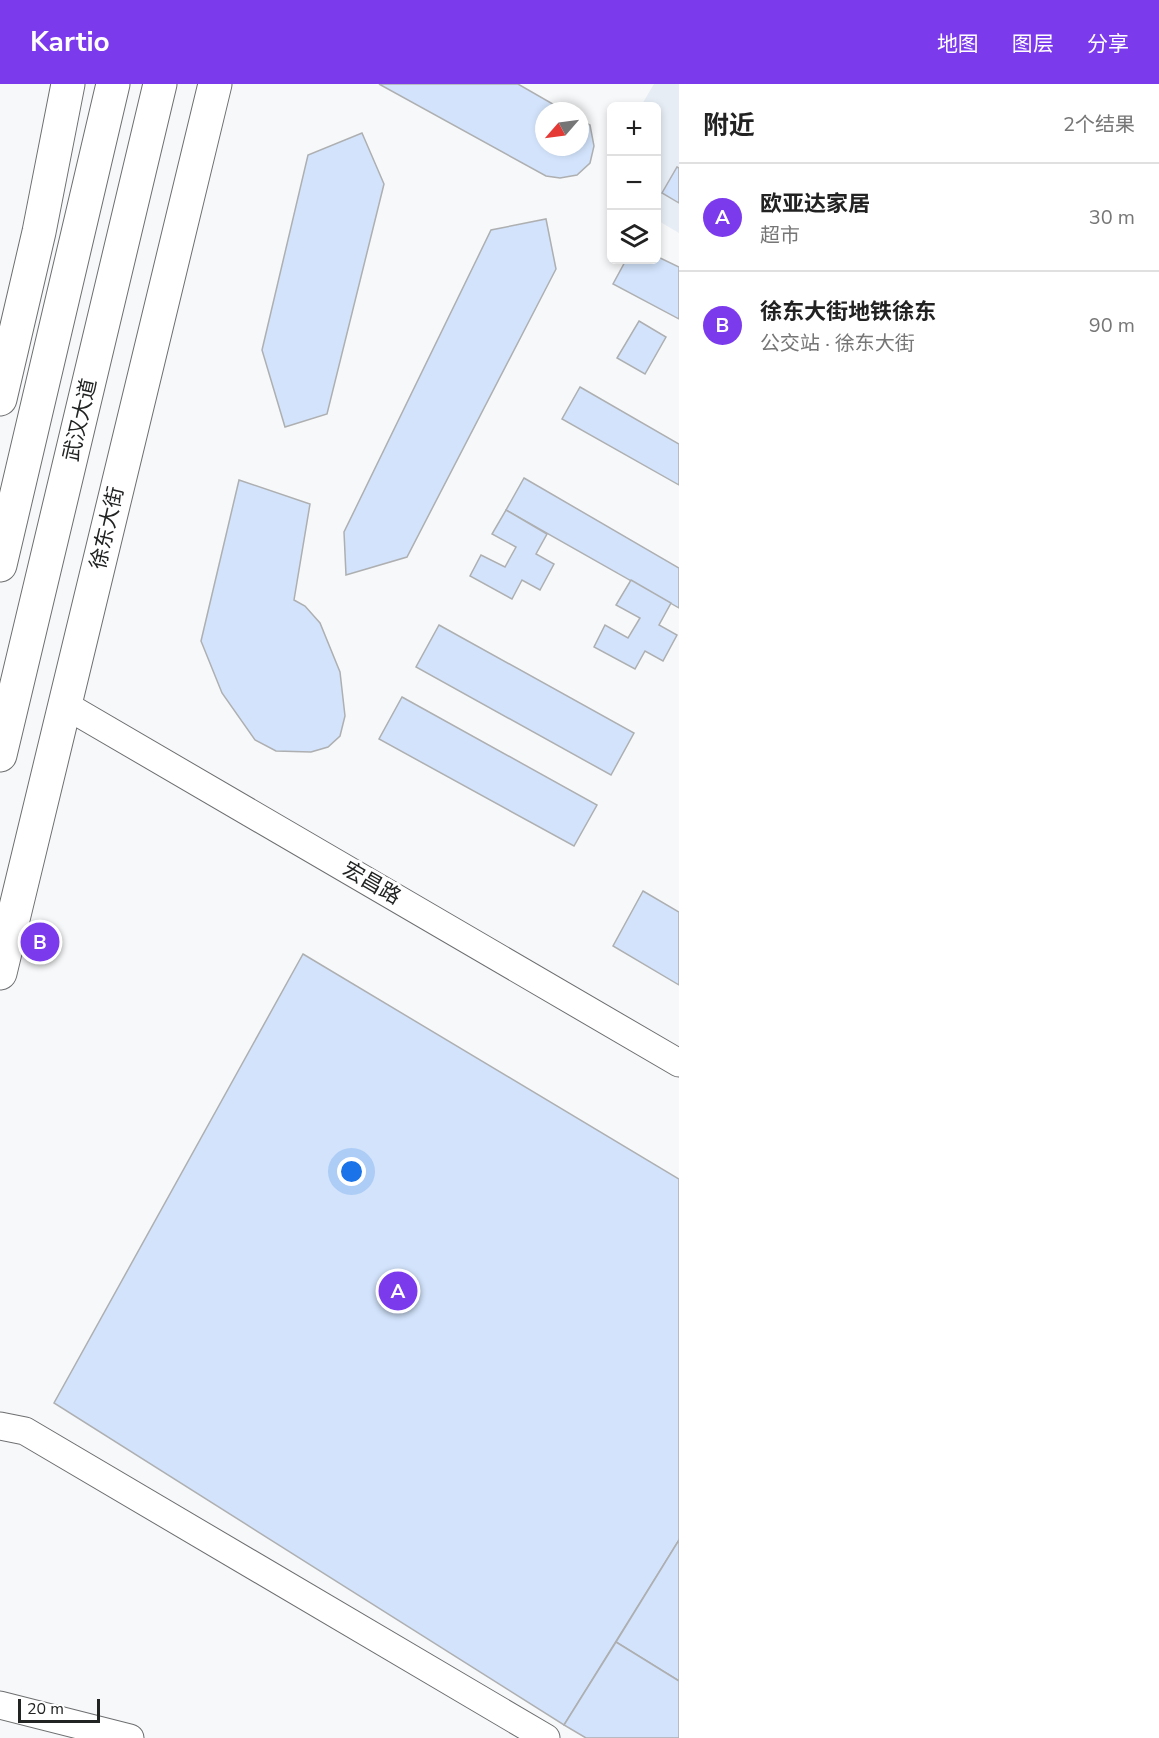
<!DOCTYPE html>
<html lang="zh">
<head>
<meta charset="utf-8">
<style>
	:root { --surface:#fff; --page:#f6f6f6; --text:#222; --muted:#767676; --line:#e0e0e0; --accent:#7c3aed }
	body { margin:0; font-family:"Nunito Sans","Noto Sans SC",sans-serif; background:var(--page); color:var(--text) }
	.controls { position:absolute; right:18px; top:18px; display:grid; overflow:hidden; border-radius:9px; box-shadow:0 3px 9px #0003 }
	.controls button { width:54px; height:54px; display:grid; place-items:center; padding:0; border:0; border-bottom:2px solid var(--line); background:var(--surface); color:var(--text); font:30px sans-serif }
	.compass { position:absolute; left:535px; top:18px; width:54px; height:54px; border-radius:50%; background:var(--surface); box-shadow:0 3px 9px #0003; rotate:242deg }
	.scale { position:absolute; left:18px; bottom:15px; width:82px; box-sizing:border-box; padding-left:6px; border:3px solid #222323; border-top:0; font-size:16px; line-height:21px; white-space:nowrap; color:#222323; -webkit-text-stroke:4px #fff; paint-order:stroke }
	.you { position:absolute; left:352px; top:1088px; width:21px; height:21px; margin:-15px; border:4px solid #fff; border-radius:50%; background:#1a73e8; box-shadow:0 0 0 9px #1a73e833 }
	.badge { display:grid; place-items:center; width:39px; height:39px; border-radius:50%; background:var(--accent); color:#fff; font-size:20px; font-weight:700 }
	.pin { position:absolute; translate:-50% -50%; border:3px solid #fff; box-shadow:0 2px 6px #0006 }
	.list { margin:0; padding:0; list-style:none }
	h2 { display:flex; justify-content:space-between; align-items:center; height:78px; margin:0; padding:0 24px; font-size:26px }
	h2 small { font-size:20px; font-weight:400; color:var(--muted) }
	.list li { display:grid; grid-template-columns:39px 1fr auto; gap:18px; align-items:center; box-sizing:border-box; height:108px; padding:0 24px; border-top:2px solid var(--line) }
	.list b { display:block; font-size:22px; white-space:nowrap }
	.list p { margin:0; font-size:20px; white-space:nowrap; color:var(--muted) }
	.list em { font-size:20px; font-style:normal; color:var(--muted) }
	.icon { flex:none; width:33px; height:33px; fill:none; stroke:currentColor; stroke-width:2; stroke-linecap:round; stroke-linejoin:round }
	.map { position:relative; flex:none; width:679px; height:1654px; overflow:hidden }
	header { display:flex; align-items:center; gap:36px; box-sizing:border-box; height:84px; padding:0 30px; background:var(--accent); color:#fff }
	header strong { font-size:28px }
	nav { display:flex; gap:33px; margin-inline-start:auto; font-size:21px }
	main { display:flex }
	aside { flex:1; background:var(--surface) }
	.map>svg:first-child { display:block }
</style>
</head>
<body>
<header>
<strong>Kartio</strong>
<nav><a>地图</a><a>图层</a><a>分享</a></nav>
</header>
<main>
<div class="map">
<svg width="679" height="1654" viewBox="0 0 679 1654">
	<rect width="100%" height="100%" fill="#f7f8f9"/>
	<path fill="#e7edf5" d="M654 0H679V149L657 136 656 22H641Z"/>
	<g fill="#d2e3fb" stroke="#aeafb1" stroke-width="1.5">
		<path d="M379 0H518L565 27H544V63H580V36L590 41 594 62 590 79 577 91 560 94 546 92Z"/>
		<path d="M362 49 384 100 327 330 285 343 262 266 308 71Z"/>
		<path d="M677 83 679 84V119L662 109Z"/>
		<path d="M546 135 556 185 407 473 346 491 344 448 491 146Z"/>
		<path d="M656 172 679 183V235L613 200 626 176H656Z"/>
		<path d="M639 237 666 253 645 290 617 274Z"/>
		<path d="M580 303 679 360V401L562 335Z"/>
		<path d="M524 394 679 484V524L506 426Z"/>
		<path d="M239 396 310 420 294 516 305 522 320 539 340 588 345 632 340 652 328 663 311 668 276 667 255 656 222 609 201 557Z"/>
		<path d="M506 426 547 450 536 470 554 480 540 506 522 496 512 515 470 492 481 471 505 483 516 463 492 450Z"/>
		<path d="M631 496 671 519 659 541 677 551 663 577 645 567 635 585 594 563 605 541 628 554 640 534 616 521Z"/>
		<path d="M439 541 634 649 611 691 416 583Z"/>
		<path d="M402 613 597 721 574 762 379 655Z"/>
		<path d="M643 807 679 828V901L613 862Z"/>
		<path d="M303 870 679 1095V1456L564 1641 54 1319Z"/>
		<path d="M679 1456V1597L616 1558Z"/>
		<path d="M616 1558 679 1597V1654H586L564 1641Z"/>
	</g>
	<g fill="none" stroke-linecap="round" stroke-linejoin="round">
		<defs>
			<g id="minor">
				<path d="M65 621 679 979"/>
				<path d="M0 1342 25 1347 546 1654"/>
				<path d="M0 1621 130 1654"/>
			</g>
			<g id="major">
				<path d="M0 315 39 148 68 0"/>
				<path d="M0 889 215 0"/>
			</g>
			<g id="highway">
				<path d="M0 481 113 0"/>
				<path d="M0 671 160 0"/>
			</g>
		</defs>
		<use href="#minor" stroke="#6d6e70" stroke-width="29"/>
		<use href="#major" stroke="#6d6e70" stroke-width="35"/>
		<use href="#highway" stroke="#6d6e70" stroke-width="35"/>
		<use href="#minor" stroke="#fff" stroke-width="27"/>
		<use href="#major" stroke="#fff" stroke-width="33"/>
		<use href="#highway" stroke="#fff" stroke-width="33"/>
	</g>
	<g text-anchor="middle" dominant-baseline="central" stroke-width="6" stroke-linejoin="round" paint-order="stroke">
		<g font-size="21" fill="#222323" stroke="#fff">
			<text transform="translate(80 336) rotate(-77)">武汉大道</text>
			<text transform="translate(107 444) rotate(-77)">徐东大街</text>
			<text transform="translate(372 799) rotate(30)">宏昌路</text>
		</g>
	</g>
</svg>
<div class="controls">
<button>+</button>
<button>−</button>
<button><svg class="icon" aria-label="layers" viewBox="0 0 24 24"><path d="M12 4l9 5-9 5-9-5zM3 14l9 5 9-5"/></svg></button>
</div>
<svg class="compass" viewBox="-18 -18 36 36"><path d="M0-13l5 13h-10z" fill="#e53935"/><path d="M0 13l5-13h-10z" fill="#767676"/></svg>
<div class="scale">20 m</div>
<div class="you"></div>
<div class="pin badge" style="left:398px;top:1207px">A</div>
<div class="pin badge" style="left:40px;top:858px">B</div>
</div>
<aside>
<h2>附近<small>2个结果</small></h2>
<ul class="list">
<li><span class="badge">A</span><div><b>欧亚达家居</b><p>超市</p></div><em>30 m</em></li>
<li><span class="badge">B</span><div><b>徐东大街地铁徐东</b><p>公交站 · 徐东大街</p></div><em>90 m</em></li>
</ul>
</aside>
</main>
</body>
</html>
